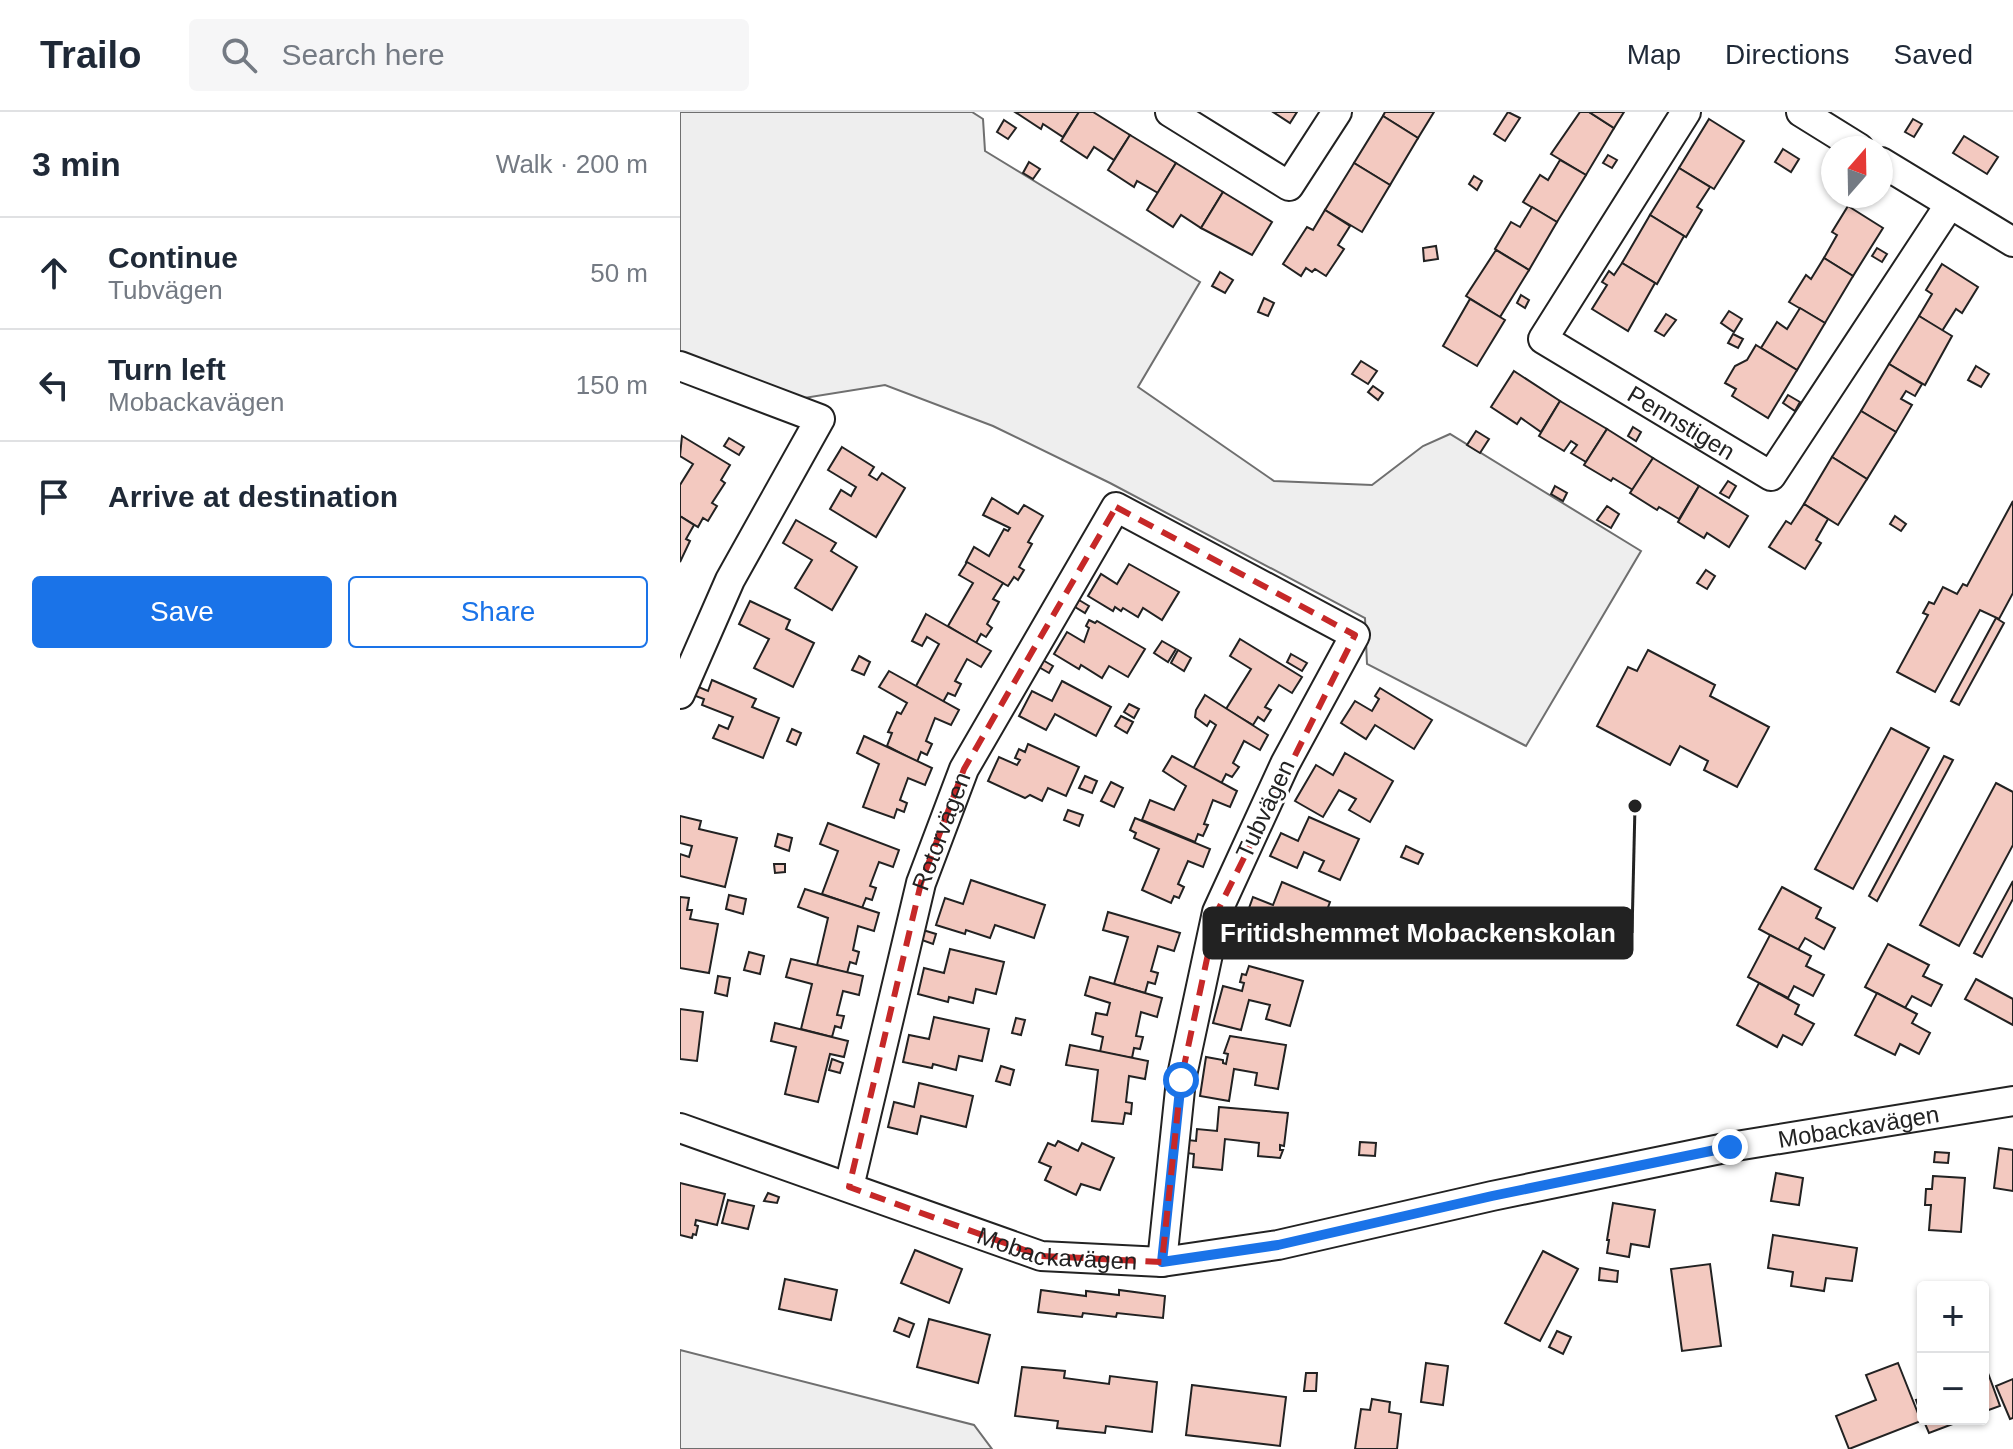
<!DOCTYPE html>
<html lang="en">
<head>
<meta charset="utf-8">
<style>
	:root { --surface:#fff; --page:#f6f6f7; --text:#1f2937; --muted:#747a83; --line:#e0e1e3; --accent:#1a73e8 }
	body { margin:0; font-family:Arial,sans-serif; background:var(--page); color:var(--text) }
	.controls { position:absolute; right:24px; bottom:24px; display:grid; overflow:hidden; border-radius:8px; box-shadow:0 2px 6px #0004 }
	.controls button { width:72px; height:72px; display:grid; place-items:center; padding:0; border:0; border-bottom:2px solid var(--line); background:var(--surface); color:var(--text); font:40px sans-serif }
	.compass { position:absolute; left:1141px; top:24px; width:72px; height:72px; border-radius:50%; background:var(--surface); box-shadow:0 2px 6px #0004; rotate:20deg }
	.stop { position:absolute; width:24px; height:24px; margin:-18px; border:6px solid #1a73e8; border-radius:50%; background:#fff }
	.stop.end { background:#1a73e8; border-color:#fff; box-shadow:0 2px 8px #0008 }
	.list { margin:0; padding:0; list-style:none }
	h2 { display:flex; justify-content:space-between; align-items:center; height:104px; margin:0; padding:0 32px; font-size:34px }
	h2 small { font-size:26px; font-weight:400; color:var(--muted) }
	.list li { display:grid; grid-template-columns:52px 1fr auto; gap:24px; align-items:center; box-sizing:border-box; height:112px; padding:0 32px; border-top:2px solid var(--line) }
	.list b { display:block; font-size:30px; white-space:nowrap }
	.list p { margin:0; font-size:26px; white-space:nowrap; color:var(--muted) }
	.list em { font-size:26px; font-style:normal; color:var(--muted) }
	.actions { display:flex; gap:16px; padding:24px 32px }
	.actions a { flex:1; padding:18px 0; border:2px solid var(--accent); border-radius:8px; text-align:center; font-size:28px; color:var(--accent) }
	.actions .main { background:var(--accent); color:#fff }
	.icon { flex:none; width:44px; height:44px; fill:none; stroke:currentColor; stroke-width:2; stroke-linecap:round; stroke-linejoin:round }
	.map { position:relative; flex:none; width:1333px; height:1337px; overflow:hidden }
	header { display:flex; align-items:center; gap:48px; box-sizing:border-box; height:112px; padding:0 40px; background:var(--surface); border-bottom:2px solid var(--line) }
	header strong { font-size:38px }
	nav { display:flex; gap:44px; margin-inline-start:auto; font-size:28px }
	.search { width:560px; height:72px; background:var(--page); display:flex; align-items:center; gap:20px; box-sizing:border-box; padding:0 28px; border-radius:8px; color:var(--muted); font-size:30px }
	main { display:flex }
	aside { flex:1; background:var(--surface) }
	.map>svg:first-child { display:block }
</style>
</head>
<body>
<header>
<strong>Trailo</strong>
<div class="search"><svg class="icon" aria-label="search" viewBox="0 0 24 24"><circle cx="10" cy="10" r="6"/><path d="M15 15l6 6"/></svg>Search here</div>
<nav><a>Map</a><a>Directions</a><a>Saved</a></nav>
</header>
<main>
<aside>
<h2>3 min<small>Walk · 200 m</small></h2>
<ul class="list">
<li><svg class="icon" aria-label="ahead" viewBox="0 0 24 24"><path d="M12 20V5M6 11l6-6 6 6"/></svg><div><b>Continue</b><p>Tubvägen</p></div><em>50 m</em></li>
<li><svg class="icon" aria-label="left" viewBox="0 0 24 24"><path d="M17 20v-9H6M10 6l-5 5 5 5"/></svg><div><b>Turn left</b><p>Mobackavägen</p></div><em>150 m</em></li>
<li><svg class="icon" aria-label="arrive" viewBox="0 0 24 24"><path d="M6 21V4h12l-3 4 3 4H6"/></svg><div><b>Arrive at destination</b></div></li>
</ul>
<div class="actions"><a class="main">Save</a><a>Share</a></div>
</aside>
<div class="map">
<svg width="1333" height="1337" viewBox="0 0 1333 1337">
	<rect width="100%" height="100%" fill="#fff"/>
	<g fill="#eee" stroke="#6f6f6f" stroke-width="2">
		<path d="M0 0H292L303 7 305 39 520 170 458 275 594 369 692 373 743 334 770 322 961 439 846 634 687 552 685 506 430 371 313 314 205 273 118 287 0 241Z"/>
		<path d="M0 1238 294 1313 312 1337H0Z"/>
	</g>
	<g fill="#f3c9c0" stroke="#222" stroke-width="2">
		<path d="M335 0H399L383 25 363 12 361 17Z"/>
		<path d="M399 0H413L450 23 434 48 414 35 407 46 381 29Z"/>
		<path d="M593 0H617L610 11Z"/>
		<path d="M705 0H754L738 26 703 4Z"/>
		<path d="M828 0 840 6 825 29 814 22Z"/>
		<path d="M900 0H909L934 16 906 63 871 42Z"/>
		<path d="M909 0H944L934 16Z"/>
		<path d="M703 4 738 26 710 73 674 51Z"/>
		<path d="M1029 7 1064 29 1034 77 999 56Z"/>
		<path d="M1233 7 1242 12 1234 25 1225 20Z"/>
		<path d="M324 8 336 16 328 27 317 20Z"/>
		<path d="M450 23 496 51 478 81 457 69 454 75 428 58Z"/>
		<path d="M1284 24 1318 45 1307 62 1273 41Z"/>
		<path d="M1103 37 1119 47 1111 60 1095 50Z"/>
		<path d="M928 43 937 48 932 56 923 51Z"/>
		<path d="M880 48 906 63 877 110 843 90 860 63 868 68Z"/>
		<path d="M349 50 360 57 353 67 343 61Z"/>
		<path d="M496 51 543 80 521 116 501 103 493 115 467 98Z"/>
		<path d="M674 51 710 73 682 120 645 98Z"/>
		<path d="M999 56 1030 75 1017 95 1022 98 1006 125 970 103Z"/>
		<path d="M794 64 802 69 797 78 789 72Z"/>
		<path d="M543 80 592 110 572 143 521 116Z"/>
		<path d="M1168 94 1203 116 1173 164 1144 146 1157 123 1152 120Z"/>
		<path d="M852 95 877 110 849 158 815 137 831 110 840 115Z"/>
		<path d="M645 98 670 114 658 133 664 137 646 164 635 157 632 160 626 156 621 164 603 152 627 115 633 118Z"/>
		<path d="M970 103 1004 124 977 172 942 151Z"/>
		<path d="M756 134 758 147 744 149 743 136Z"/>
		<path d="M1197 136 1207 142 1202 150 1192 144Z"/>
		<path d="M816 138 849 158 820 205 786 184Z"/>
		<path d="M1144 146 1173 164 1145 211 1109 190 1126 163 1131 167Z"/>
		<path d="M942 151 975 171 948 219 912 197 927 173 922 170 929 159 934 163Z"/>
		<path d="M1262 152 1298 175 1282 201 1276 197 1262 219 1239 204 1252 182 1246 178Z"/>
		<path d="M540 160 553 168 545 181 532 174Z"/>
		<path d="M841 183 849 188 845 196 837 191Z"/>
		<path d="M584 186 594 191 588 204 578 200Z"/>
		<path d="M790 187 825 208 797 254 763 234Z"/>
		<path d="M1120 196 1145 211 1117 258 1081 236 1097 210 1107 217Z"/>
		<path d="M1049 199 1062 207 1054 220 1041 211Z"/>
		<path d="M986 202 996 208 984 224 975 219Z"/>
		<path d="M1239 204 1272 224 1245 273 1209 252Z"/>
		<path d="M1053 222 1063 227 1058 236 1048 231Z"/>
		<path d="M1076 233 1117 258 1088 306 1052 284 1056 277 1045 271 1055 254 1067 248Z"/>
		<path d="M681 249 697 259 688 272 672 262Z"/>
		<path d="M1209 252 1242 272 1235 284 1226 279 1221 287 1232 293 1216 320 1181 299Z"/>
		<path d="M1296 254 1309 262 1301 275 1288 268Z"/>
		<path d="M834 259 880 289 861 320 841 306 837 312 811 295Z"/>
		<path d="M693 274 703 281 698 288 688 280Z"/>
		<path d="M1108 283 1120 290 1115 299 1103 291Z"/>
		<path d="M880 289 927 317 906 350 891 341 897 333 891 329 884 339 859 324Z"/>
		<path d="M1181 299 1216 320 1187 367 1152 345Z"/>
		<path d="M953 315 961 320 956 329 948 324Z"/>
		<path d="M927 317 973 346 953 378 933 366 931 369 904 353Z"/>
		<path d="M796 319 809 327 800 341 787 333Z"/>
		<path d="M2 324 50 353 41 368 45 371 32 391 37 394 28 409 23 406 18 415 0 404V373L13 352 0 344Z"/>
		<path d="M49 326 64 335 59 343 44 334Z"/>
		<path d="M162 335 194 355 189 363 197 368 202 361 225 376 196 425 150 397 161 378 171 384 176 375 148 358Z"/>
		<path d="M1152 345 1187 367 1158 413 1124 392Z"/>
		<path d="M973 346 1019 374 999 407 979 395 977 398 950 381Z"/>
		<path d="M1048 369 1056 374 1049 386 1040 381Z"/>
		<path d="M875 374 887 381 883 389 871 382Z"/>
		<path d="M1019 374 1068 404 1049 435 1027 421 1024 426 998 410Z"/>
		<path d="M312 386 338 402 344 393 363 404 348 430 352 432 339 455 344 458 338 468 334 465 328 474 286 450 294 435 309 444 324 417 328 419 330 416 303 403Z"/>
		<path d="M1333 389V481L1319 507 1300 498 1255 580 1217 560 1248 503 1243 501 1249 490 1254 492 1263 475 1277 482 1283 472 1287 474Z"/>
		<path d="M1124 392 1148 407 1136 428 1141 431 1125 457 1089 435 1106 409 1111 412Z"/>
		<path d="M927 394 939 402 931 416 917 408Z"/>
		<path d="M0 404 14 413 6 427 10 429 0 450Z"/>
		<path d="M1215 404 1226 412 1221 419 1210 412Z"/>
		<path d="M116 408 156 431 151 439 177 455 152 498 115 476 132 448 103 431Z"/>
		<path d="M287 450 323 471 313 487 319 490 307 512 312 516 306 525 301 522 296 531 268 514 293 471 279 463Z"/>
		<path d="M449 452 499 480 482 508 463 496 458 505 443 496 441 499 435 495 433 499 408 484 421 462 437 472Z"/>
		<path d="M1026 458 1035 464 1027 477 1017 471Z"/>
		<path d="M399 488 409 494 405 501 395 495Z"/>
		<path d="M70 489 110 508 106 517 134 531 113 575 74 556 89 527 59 512Z"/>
		<path d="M246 502 311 539 301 555 287 547 275 569 281 572 275 584 268 581 263 590 236 574 259 532 247 525 242 534 232 529Z"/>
		<path d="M1316 506 1324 511 1279 593 1271 589Z"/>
		<path d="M409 508 415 511 417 509 465 537 448 565 429 554 422 566 401 553 399 557 374 542 387 520 404 530 409 516 406 514Z"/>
		<path d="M560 527 622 565 612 581 599 573 585 595 591 598 584 609 578 605 573 613 546 597 571 557 550 544Z"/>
		<path d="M482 529 496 537 488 550 474 541Z"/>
		<path d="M498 538 511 546 504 559 491 551Z"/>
		<path d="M968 538 1035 573 1030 584 1089 615 1057 675 1024 658 1028 649 1000 634 990 653 917 614 948 555 957 559Z"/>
		<path d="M611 542 627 551 622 559 607 550Z"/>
		<path d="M179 544 190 550 184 563 172 558Z"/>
		<path d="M361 547 373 554 369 561 357 554Z"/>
		<path d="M209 559 279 598 271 613 255 606 246 629 252 632 247 643 241 640 237 650 207 634 212 621 208 620 217 600 221 602 227 591 199 575Z"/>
		<path d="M32 568 76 587 72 595 99 606 83 646 33 626 39 613 48 617 53 605 22 593 24 587 5 580 9 571 28 579Z"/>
		<path d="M382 569 431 595 416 624 375 602 366 618 339 604 352 579 372 589Z"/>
		<path d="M700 576 752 608 734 637 695 613 686 627 661 611 675 589 692 599 699 587 695 584Z"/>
		<path d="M525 583 588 623 580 638 564 629 553 651 559 655 552 665 546 662 541 672 513 657 536 613 530 609 527 614 515 605 516 598Z"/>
		<path d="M449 592 459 597 454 606 444 600Z"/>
		<path d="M441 604 453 610 447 621 435 614Z"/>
		<path d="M1211 616 1249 636 1173 777 1135 757Z"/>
		<path d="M112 617 121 621 116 633 107 629Z"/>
		<path d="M184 624 252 656 245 673 228 666 220 688 227 691 224 700 217 697 214 706 183 695 199 652 177 641Z"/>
		<path d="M348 632 399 655 386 684 368 676 362 689 350 683 345 686 308 669 319 645 337 653 340 648 335 646 339 637 345 640Z"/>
		<path d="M665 641 713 669 690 710 669 698 676 687 659 678 643 705 615 689 636 653 653 663Z"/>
		<path d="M492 644 557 679 550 695 533 688 524 712 528 713 523 724 518 722 515 730 462 708 470 688 494 698 506 674 483 659Z"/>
		<path d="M1264 644 1273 648 1197 789 1189 784Z"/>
		<path d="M405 664 417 669 412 681 399 676Z"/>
		<path d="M431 670 443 676 434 695 421 689Z"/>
		<path d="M1316 671 1333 680V733L1279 834 1240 813Z"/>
		<path d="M388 698 403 703 399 714 384 708Z"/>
		<path d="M0 704 21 709 19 717 57 726 45 775 0 764V742L9 745 12 734 0 731Z"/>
		<path d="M629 705 679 727 660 768 639 759 644 749 624 740 617 756 590 744 601 721 618 729Z"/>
		<path d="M455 706 530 737 523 755 508 749 498 772 504 775 499 786 494 784 491 791 462 778 479 737 454 726 456 721 450 718Z"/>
		<path d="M148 711 219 738 213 755 199 750 190 774 196 776 192 788 186 786 182 796 142 782 158 739 140 732Z"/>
		<path d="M98 722 112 726 109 739 95 734Z"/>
		<path d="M726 734 743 742 738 752 721 745Z"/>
		<path d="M94 752H105V760L95 761Z"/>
		<path d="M291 768 365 793 354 826 315 813 310 826 286 818 285 822 256 813 265 786 283 792Z"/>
		<path d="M1333 769V787L1302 845 1294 841Z"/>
		<path d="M602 770 650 790 636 827 616 819 619 812 599 805 592 821 564 810 573 785 593 793Z"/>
		<path d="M1102 775 1141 796 1136 806 1155 816 1144 837 1125 826 1118 838 1079 817Z"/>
		<path d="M125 777 199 801 194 819 178 814 173 838 179 840 176 852 170 850 167 861 137 853 148 806 118 795Z"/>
		<path d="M49 783 66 787 63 802 46 797Z"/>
		<path d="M0 785 9 786 7 798H12L10 807 38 812 29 861 0 856Z"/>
		<path d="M428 800 500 821 494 839 478 834 471 859 478 861 475 872 468 870 465 881 434 872 448 825 423 818Z"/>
		<path d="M243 818 256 822 253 832 239 827Z"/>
		<path d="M1090 823 1131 844 1126 854 1144 863 1133 884 1114 874 1108 886 1068 865Z"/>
		<path d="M1208 832 1249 853 1243 864 1262 873 1251 894 1232 884 1225 896 1185 875Z"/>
		<path d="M270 837 324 850 316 882 296 877 293 891 269 885 268 890 238 882 244 856 264 861Z"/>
		<path d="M69 840 84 844 80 862 64 858Z"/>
		<path d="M111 847 183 864 179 883 163 879 157 903 164 904 161 916 155 914 152 925 121 917 132 872 106 865Z"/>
		<path d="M569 854 623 869 610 914 586 907 590 893 569 888 561 918 533 911 543 874 562 879 564 871 560 870 562 862 566 863Z"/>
		<path d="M38 864 50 866 47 884 35 881Z"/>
		<path d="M410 865 482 886 477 905 461 900 456 924 463 925 460 937 454 936 452 946 420 940 423 925 412 922 416 901 427 903 430 891 405 883Z"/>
		<path d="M1296 867 1333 887V913L1285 887Z"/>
		<path d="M1079 871 1119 893 1115 902 1134 912 1122 933 1103 923 1097 935 1057 913Z"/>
		<path d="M1197 881 1237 902 1232 911 1250 921 1239 942 1220 932 1215 943 1175 923Z"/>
		<path d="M0 897 23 900 17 949 0 947Z"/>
		<path d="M254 905 309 917 302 949 279 944 276 958 253 952 252 956 223 950 229 923 249 927Z"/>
		<path d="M336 906 345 908 341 923 332 921Z"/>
		<path d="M95 911 168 929 164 945 150 942 138 990 105 982 116 935 91 929Z"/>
		<path d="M550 924 606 933 598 977 575 973 577 961 554 957 549 989 520 984 526 945 543 948V951L546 952 548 942 544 941Z"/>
		<path d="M390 933 468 949 465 967 449 964 446 990 452 991 451 1002 445 1001 443 1012 412 1009 418 958 386 953Z"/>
		<path d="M152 947 163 951 160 961 149 958Z"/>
		<path d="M321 954 334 958 330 973 316 969Z"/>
		<path d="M239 971 293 984 286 1015 241 1004 237 1022 208 1015 214 990 234 995Z"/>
		<path d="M539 995 608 1001 604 1034 600 1033V1038H603L600 1046 578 1044 579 1031 545 1027 542 1058 513 1055 514 1042 507 1041 508 1028 516 1029 517 1017 537 1019Z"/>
		<path d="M378 1029 398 1039 402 1031 434 1046 420 1078 401 1072 396 1083 365 1068 371 1055 359 1050 368 1031 375 1034Z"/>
		<path d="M680 1030 696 1031 695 1044 679 1043Z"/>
		<path d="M1319 1036 1333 1038V1079L1314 1076Z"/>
		<path d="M1255 1040 1269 1041 1268 1051 1254 1050Z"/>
		<path d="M1096 1061 1123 1066 1119 1093 1091 1089Z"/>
		<path d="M1253 1064 1285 1066 1281 1120 1249 1118 1251 1093H1245L1246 1077H1252Z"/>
		<path d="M0 1071 45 1082 37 1113 16 1108 15 1113 18 1114 16 1123 13 1122 12 1126 0 1123Z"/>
		<path d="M88 1081 99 1085 97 1091 84 1089Z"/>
		<path d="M48 1088 74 1094 68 1117 42 1111Z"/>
		<path d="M933 1091 975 1098 969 1135 951 1132 949 1145 927 1141 929 1128H927Z"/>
		<path d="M1093 1123 1177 1136 1172 1169 1146 1166 1144 1179 1111 1174 1113 1160 1088 1156Z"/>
		<path d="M235 1138 282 1157 269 1191 221 1171Z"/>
		<path d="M863 1139 898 1157 860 1229 825 1211Z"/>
		<path d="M1030 1152 1041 1234 1002 1239 991 1157Z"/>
		<path d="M920 1156 938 1159 937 1170 919 1168Z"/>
		<path d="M105 1167 157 1178 151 1208 99 1197Z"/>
		<path d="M361 1178 406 1184V1179L439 1183V1178L485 1184 483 1206 437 1201 436 1205 403 1201 402 1205 358 1200Z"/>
		<path d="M219 1206 234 1212 229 1225 214 1219Z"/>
		<path d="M249 1207 310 1223 298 1271 237 1255Z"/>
		<path d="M877 1219 891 1225 883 1242 869 1235Z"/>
		<path d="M746 1251 768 1254 763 1293 741 1290Z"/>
		<path d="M1218 1251 1241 1309 1169 1337 1156 1304 1196 1288 1186 1263Z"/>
		<path d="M342 1255 385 1259 384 1266 429 1272 430 1264 477 1270 472 1320 426 1314 425 1321 377 1316 378 1309 335 1304Z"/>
		<path d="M626 1261H637L636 1279H624Z"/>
		<path d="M1308 1261 1320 1294 1303 1300V1262Z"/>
		<path d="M1333 1267V1306L1330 1307 1316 1274Z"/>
		<path d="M512 1273 606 1285 600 1334 506 1323Z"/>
		<path d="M1243 1286V1307L1236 1288Z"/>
		<path d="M692 1287 710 1290 709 1300 721 1302 717 1337H675L681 1297 690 1298Z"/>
		<path d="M1243 1307H1286L1249 1321Z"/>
	</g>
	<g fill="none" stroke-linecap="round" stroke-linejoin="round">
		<defs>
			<g id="minor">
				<path d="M490 0 609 74 657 0"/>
				<path id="s1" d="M1006 0 863 227 1091 364 1270 92"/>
				<path d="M1121 0 1179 36"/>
				<path d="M1201 50 1333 130"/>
				<path d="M0 254 140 307 50 468 0 582"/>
				<path id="s2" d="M0 1016 361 1144 482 1150 598 1133 812 1084 1050 1035 1333 989"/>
				<path id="s3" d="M169 1075 241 771 284 657 436 395 675 523 605 652 537 800 501 968 482 1150"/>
			</g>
		</defs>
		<use href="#minor" stroke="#222" stroke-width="32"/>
		<use href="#minor" stroke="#fff" stroke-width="28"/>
	</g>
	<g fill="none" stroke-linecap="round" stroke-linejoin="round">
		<path stroke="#1a73e8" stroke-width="10" d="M501 968 482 1150 598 1133 812 1084 1050 1035"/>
	</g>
	<path fill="none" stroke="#c62828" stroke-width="6" stroke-dasharray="16 10" stroke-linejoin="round" d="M436 395 675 523 537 800 501 968 482 1150 361 1144 169 1075 241 771 284 657Z"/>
	<g text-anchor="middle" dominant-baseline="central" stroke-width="6" stroke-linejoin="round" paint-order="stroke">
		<g font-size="24" fill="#222" stroke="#fff">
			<text stroke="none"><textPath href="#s1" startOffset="430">Pennstigen</textPath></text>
			<text transform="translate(585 697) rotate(-65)">Tubvägen</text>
			<text stroke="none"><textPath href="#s3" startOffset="368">Rotorvägen</textPath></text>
			<text stroke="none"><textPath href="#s2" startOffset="1214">Mobackavägen</textPath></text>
			<text stroke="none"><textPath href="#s2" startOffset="398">Mobackavägen</textPath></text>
		</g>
	</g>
	<path fill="none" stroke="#222" stroke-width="3" d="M955 694L952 821"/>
	<circle fill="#222" stroke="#fff" stroke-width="3" cx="955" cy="694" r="8"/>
	<rect fill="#222" stroke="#222" stroke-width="3" x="524" y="796" width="428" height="50" rx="8"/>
	<g font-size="26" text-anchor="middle" font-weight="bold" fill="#fff">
		<text x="738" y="830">Fritidshemmet Mobackenskolan</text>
	</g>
</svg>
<div class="controls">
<button>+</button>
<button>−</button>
</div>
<svg class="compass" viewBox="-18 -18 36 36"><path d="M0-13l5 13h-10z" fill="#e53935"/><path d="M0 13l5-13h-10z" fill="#747a83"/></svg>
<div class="stop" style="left:501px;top:968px"></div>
<div class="stop end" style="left:1050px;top:1035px"></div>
</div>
</main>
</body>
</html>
